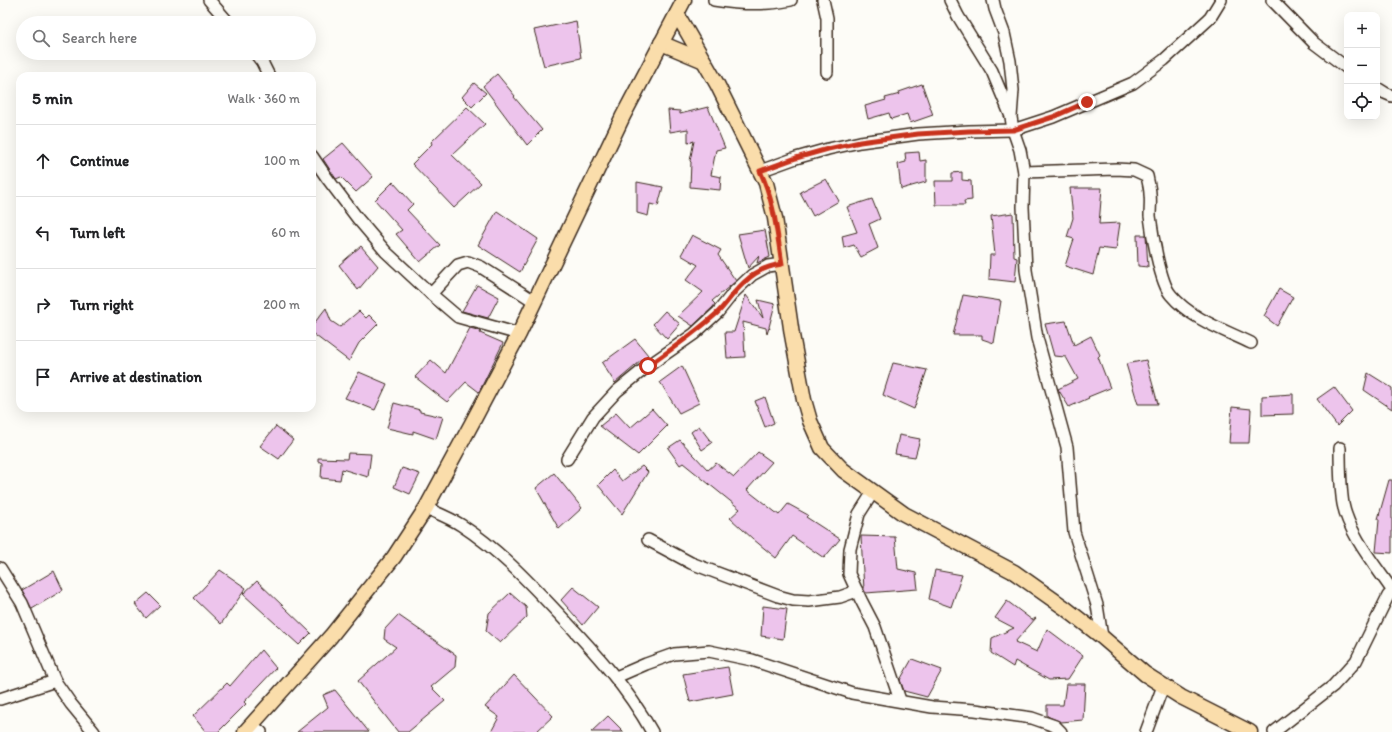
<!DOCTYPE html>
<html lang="en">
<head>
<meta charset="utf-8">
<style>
	:root { --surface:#fff; --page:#f6f6f6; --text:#202124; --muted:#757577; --line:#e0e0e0 }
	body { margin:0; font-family:Itim,sans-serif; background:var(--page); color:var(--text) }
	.controls { position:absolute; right:12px; top:12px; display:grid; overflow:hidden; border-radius:8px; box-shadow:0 4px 16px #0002 }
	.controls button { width:36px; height:36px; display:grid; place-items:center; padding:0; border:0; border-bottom:1px solid var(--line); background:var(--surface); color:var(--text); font:20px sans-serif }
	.stop { position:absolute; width:12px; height:12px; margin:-9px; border:3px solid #c8321e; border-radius:50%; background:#fff }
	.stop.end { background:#c8321e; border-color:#fff; box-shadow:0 1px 4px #0008 }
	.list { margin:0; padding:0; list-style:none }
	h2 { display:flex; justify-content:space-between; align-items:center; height:52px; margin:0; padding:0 16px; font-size:17px }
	h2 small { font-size:13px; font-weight:400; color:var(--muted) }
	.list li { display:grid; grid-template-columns:26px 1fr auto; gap:12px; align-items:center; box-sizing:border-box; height:72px; padding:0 16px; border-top:1px solid var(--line) }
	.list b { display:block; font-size:15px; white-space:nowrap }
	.list em { font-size:13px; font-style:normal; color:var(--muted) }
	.icon { flex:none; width:22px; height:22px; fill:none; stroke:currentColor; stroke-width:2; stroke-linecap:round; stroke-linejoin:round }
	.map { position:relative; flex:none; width:1392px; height:732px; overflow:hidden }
	.search { position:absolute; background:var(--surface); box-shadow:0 4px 16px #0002; left:16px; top:16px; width:300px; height:44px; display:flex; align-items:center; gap:10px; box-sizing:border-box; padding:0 14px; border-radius:22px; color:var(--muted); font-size:15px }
	.panel { position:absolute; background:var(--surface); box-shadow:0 4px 16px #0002; left:16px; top:72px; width:300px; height:340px; border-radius:12px }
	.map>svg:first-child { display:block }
</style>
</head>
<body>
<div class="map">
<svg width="1392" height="732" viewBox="0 0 1392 732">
	<rect width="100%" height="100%" fill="#fdfcf7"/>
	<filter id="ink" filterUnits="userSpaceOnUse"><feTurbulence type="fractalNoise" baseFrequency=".025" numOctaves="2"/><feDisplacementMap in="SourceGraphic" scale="8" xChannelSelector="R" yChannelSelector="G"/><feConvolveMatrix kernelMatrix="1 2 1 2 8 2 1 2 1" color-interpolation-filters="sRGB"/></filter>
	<g filter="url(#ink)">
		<g fill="#edc4ec" stroke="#3b2a1e">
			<path d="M576 21 581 58 544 66 534 30Z"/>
			<path d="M497 74 515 96 514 97 542 130 527 145 483 86Z"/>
			<path d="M474 83 486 93 472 107 462 97Z"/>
			<path d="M922 84 933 115 910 123 907 114 891 119 889 113 868 119 865 106 886 100 885 98 900 94 899 92Z"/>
			<path d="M467 107 485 124 452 155 481 183 454 208 412 164 432 144 431 142Z"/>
			<path d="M708 107 725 148 716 150 711 175 721 177 720 190 690 187 691 162 690 161 694 141 688 143V129L670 132 668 110 680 111V114Z"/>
			<path d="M343 143 373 177 356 192 341 177 336 179 323 159Z"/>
			<path d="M919 152 920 161 926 160V182L901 189 898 164 906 162 905 153Z"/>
			<path d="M962 172V180L971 181 972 200 964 201 965 205H936L935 181H952V173Z"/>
			<path d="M826 179 839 201 813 216 800 192Z"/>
			<path d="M393 182 413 204 407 210 440 245 420 262 396 234 402 230 375 200Z"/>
			<path d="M637 182 663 187 658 206 650 204 648 216 637 213Z"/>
			<path d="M1070 188H1102L1099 224 1120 223 1116 250 1099 248 1093 275 1065 266 1074 239 1067 237 1073 218Z"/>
			<path d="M872 199 880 219 869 224 878 248 861 257 854 245 844 248 842 236 857 232 847 207Z"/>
			<path d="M497 211 538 239 520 272 478 245Z"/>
			<path d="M1013 213 1014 257 1017 258 1015 282 989 279 990 255H995L991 216Z"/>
			<path d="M765 230 770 257 757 263 759 256 748 268 738 234Z"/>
			<path d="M692 235 721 250 718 255 736 281 712 301 715 304 713 307 693 326 678 316 703 292 686 280 698 265 681 255Z"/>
			<path d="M1137 235H1146L1148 267 1138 266Z"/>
			<path d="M361 246 378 266 358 290 339 265Z"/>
			<path d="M477 285 499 297 488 318 462 311Z"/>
			<path d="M1279 289 1293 297 1277 326 1264 316Z"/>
			<path d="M746 295 763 318 758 300 775 304 769 327 770 329 769 328 767 334 766 328 743 322 745 357 727 358 725 332H734Z"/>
			<path d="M963 295 1001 301 994 343 982 339V335H953Z"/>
			<path d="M326 308 331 321 340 327 359 311 366 318 369 315 378 324 359 343 349 361 312 333V326Z"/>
			<path d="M665 311 680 324 667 339 653 324Z"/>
			<path d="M1066 321 1074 345 1091 336 1100 355 1098 357 1110 388 1088 397 1089 398 1069 407 1058 389 1078 379 1066 357 1054 356 1045 324Z"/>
			<path d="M470 328 481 331 480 333 503 343 479 392 466 382 447 402 415 377 431 360 446 373Z"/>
			<path d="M635 339 648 355 615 383 602 363Z"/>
			<path d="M1146 360 1158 404H1138L1126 364Z"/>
			<path d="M893 363 927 370 914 409 883 395Z"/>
			<path d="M682 366 699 403 679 413 660 382Z"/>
			<path d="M359 372 387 384 375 410 345 398Z"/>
			<path d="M1368 373 1392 388V409L1364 390Z"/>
			<path d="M1334 387 1352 411 1337 426 1317 399Z"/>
			<path d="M1293 394V414L1262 415V396Z"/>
			<path d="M765 397 774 423 765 427 755 401Z"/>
			<path d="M394 403 420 410V412L443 417 436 439 413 431V434L387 428Z"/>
			<path d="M1232 407 1251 409 1249 443H1229Z"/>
			<path d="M652 409 667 426 638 455 600 426 616 413 630 428Z"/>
			<path d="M276 426 293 440 279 459 260 446Z"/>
			<path d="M699 426 712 443 702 450 691 432Z"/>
			<path d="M899 435 920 439 915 457 895 454Z"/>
			<path d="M680 440 708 470 716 463 734 477 758 452 772 462 747 490 779 515 788 504 808 515 806 517 840 539 824 558 792 536 776 558 753 539 730 518 740 509 683 463 680 465 668 448Z"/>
			<path d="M348 453 371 454 368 477 342 469 340 480 321 478 322 463 318 461V458L347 459Z"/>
			<path d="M642 466 648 472 622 514 598 485 613 470 622 481Z"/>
			<path d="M402 468 420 474 410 494 394 487Z"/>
			<path d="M554 473 582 508 559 529 536 488Z"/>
			<path d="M1389 480H1392V553L1376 552 1379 520 1378 519Z"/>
			<path d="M861 536 895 537 898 569 916 573 918 589 866 593 864 590Z"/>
			<path d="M220 570 246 588 221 624 194 598Z"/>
			<path d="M935 570 962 575 951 607 929 599Z"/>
			<path d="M54 571 63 590 32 609 22 590Z"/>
			<path d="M257 581 311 633 299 645 243 594Z"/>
			<path d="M573 587 598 607 583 625 561 600Z"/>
			<path d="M148 593 160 605 146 618 135 604Z"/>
			<path d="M510 593 526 607 527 617 500 643 486 631 489 613Z"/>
			<path d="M1007 601 1032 620 1036 618 1015 642 1037 652 1047 629 1083 656 1068 679 1049 680 1015 661 1013 667 991 653 992 638 1014 628 995 618Z"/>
			<path d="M763 606 787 609 783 639 761 636Z"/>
			<path d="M398 615 456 655 455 667 431 687 445 701 408 732H398L358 681 396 647 384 639 385 629Z"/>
			<path d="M261 650 276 668 244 702 246 704 218 732H206L193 716 227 683 230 686Z"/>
			<path d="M912 659 942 670 927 697 904 691 900 680Z"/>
			<path d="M728 667 733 694 690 702 683 674Z"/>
			<path d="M514 675 553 716 536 732H491L499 717 485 707Z"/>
			<path d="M1066 684H1085L1083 720 1061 722 1047 716V705H1063Z"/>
			<path d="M335 690 369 732H297L328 707 323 695Z"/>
			<path d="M608 716 624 732H591Z"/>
		</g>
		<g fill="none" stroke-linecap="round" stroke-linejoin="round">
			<defs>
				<g id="minor">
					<path d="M209 0 229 23"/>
					<path d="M714 0C738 4 767 5 791 0"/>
					<path d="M823 0 827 18V72"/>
					<path d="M950 0 958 16 992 71 1010 114"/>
					<path d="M993 0 995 9 1004 33 1010 61 1013 90 1011 117 1013 130 1020 150 1024 172 1023 207 1026 270 1037 338 1067 447 1074 532 1097 605 1102 637"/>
					<path d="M1272 0 1314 43 1347 68"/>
					<path d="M255 53 262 62 269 76"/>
					<path d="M1377 88 1385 93 1392 96"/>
					<path d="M312 156 327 178 358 219 386 252 431 294 458 317 519 334"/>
					<path d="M760 171 796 158 828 149 860 142 918 134 969 131 1013 130 1053 117 1133 83 1164 60 1210 18 1221 0"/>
					<path d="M1024 172 1116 169 1134 170 1147 176C1148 182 1150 188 1150 194 1151 201 1150 209 1150 216 1152 233 1160 283 1171 295 1191 319 1224 330 1251 343"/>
					<path d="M431 294 458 265 468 262 481 267 534 301"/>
					<path d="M1340 448C1340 467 1340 485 1343 504 1349 534 1375 565 1392 590"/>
					<path d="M567 459 593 417 617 391 648 366 694 334 718 312 734 292 752 275 768 266 782 264"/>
					<path d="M873 492 859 514 850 549 849 574 861 600 875 627 900 700"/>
					<path d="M426 508C437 513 450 518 461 525 498 549 528 581 558 613 593 650 627 687 652 732"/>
					<path d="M648 540 691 563 778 596 793 600 809 601 840 597 857 591"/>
					<path d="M0 568 22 603 55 681"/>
					<path d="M616 677 646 664 674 654 709 651 752 660 852 693 932 707 975 710 1032 718 1055 726 1061 732"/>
					<path d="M0 699 55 681 71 704 94 732"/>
					<path d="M252 725 261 732"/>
					<path d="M1146 732 1163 686"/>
					<path d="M1274 732 1333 686 1356 661 1388 596 1392 592"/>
				</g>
				<g id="major">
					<path d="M677 14 717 84 766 183 775 218 792 335 804 400 810 421 822 448 843 470 904 514 1014 572 1065 608 1102 637 1145 674 1181 697 1250 732"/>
					<path d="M661 43 704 61"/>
					<path d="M245 732 331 636 394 557 426 508 472 423 519 334 623 116 684 0"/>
				</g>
			</defs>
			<use href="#minor" stroke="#3b2a1e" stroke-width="14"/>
			<use href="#major" stroke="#3b2a1e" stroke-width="17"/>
			<use href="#minor" stroke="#fdfcf7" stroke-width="11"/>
			<use href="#major" stroke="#faddab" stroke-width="14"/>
		</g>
	</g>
	<g fill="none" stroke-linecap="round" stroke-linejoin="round" filter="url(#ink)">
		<path stroke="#c8321e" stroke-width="5" d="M648 366C672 349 695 333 716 314 723 308 728 300 734 293 748 277 760 267 782 264 777 233 774 200 760 171L796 158 828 149 860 142 918 134 969 131 1013 130 1053 117 1087 102"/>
	</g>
</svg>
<div class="controls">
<button>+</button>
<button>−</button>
<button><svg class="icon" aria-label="locate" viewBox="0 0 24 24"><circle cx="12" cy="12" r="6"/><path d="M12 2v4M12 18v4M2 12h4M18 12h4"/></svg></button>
</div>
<div class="stop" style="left:648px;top:366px"></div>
<div class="stop end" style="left:1087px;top:102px"></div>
<div class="search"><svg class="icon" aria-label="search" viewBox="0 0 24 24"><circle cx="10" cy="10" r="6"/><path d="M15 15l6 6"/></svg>Search here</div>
<section class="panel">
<h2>5 min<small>Walk · 360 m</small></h2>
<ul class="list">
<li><svg class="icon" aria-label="ahead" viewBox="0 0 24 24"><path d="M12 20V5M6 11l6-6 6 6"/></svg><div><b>Continue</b></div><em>100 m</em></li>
<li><svg class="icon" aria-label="left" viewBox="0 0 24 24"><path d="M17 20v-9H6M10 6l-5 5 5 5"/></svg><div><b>Turn left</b></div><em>60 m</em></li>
<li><svg class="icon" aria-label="right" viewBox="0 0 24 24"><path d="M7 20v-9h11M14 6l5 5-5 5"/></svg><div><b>Turn right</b></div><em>200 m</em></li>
<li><svg class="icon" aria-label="arrive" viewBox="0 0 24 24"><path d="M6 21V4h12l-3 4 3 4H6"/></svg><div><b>Arrive at destination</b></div></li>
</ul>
</section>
</div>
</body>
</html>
